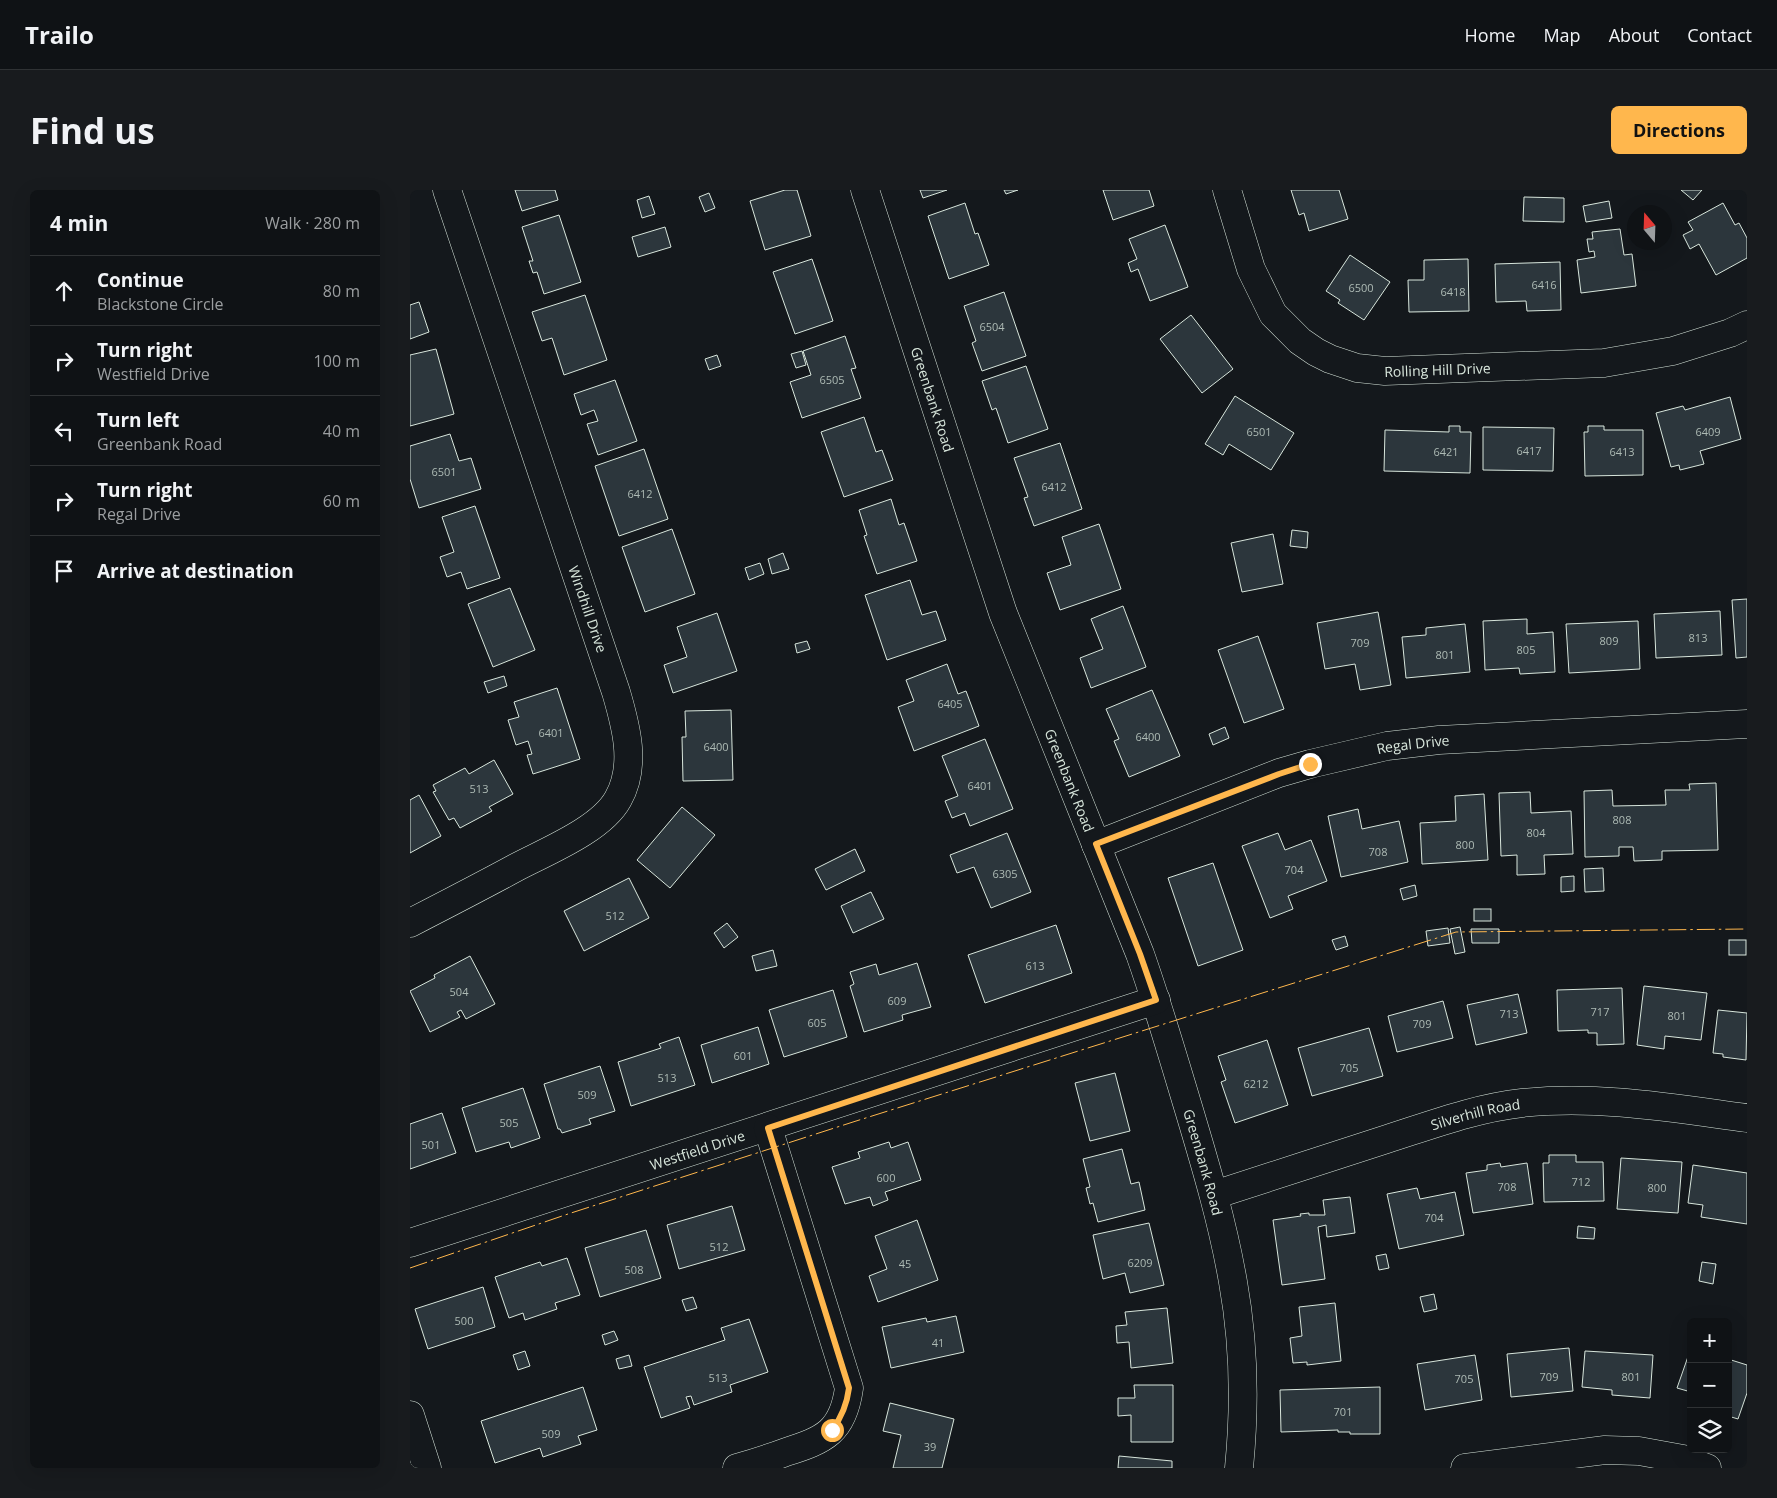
<!DOCTYPE html>
<html lang="en">
<head>
<meta charset="utf-8">
<style>
	:root { --surface:#0f1215; --page:#181b1e; --text:#f1f3f6; --muted:#9b9ea0; --line:#2f3234; --accent:#ffb74d }
	body { margin:0; font-family:"Open Sans",sans-serif; background:var(--page); color:var(--text) }
	.controls { position:absolute; right:15px; bottom:15px; display:grid; overflow:hidden; border-radius:8px; box-shadow:0 5px 20px #0002 }
	.controls button { width:45px; height:45px; display:grid; place-items:center; padding:0; border:0; border-bottom:1px solid var(--line); background:var(--surface); color:var(--text); font:25px sans-serif }
	.compass { position:absolute; left:1217px; top:15px; width:45px; height:45px; border-radius:50%; background:var(--surface); box-shadow:0 5px 20px #0002; rotate:341deg }
	.stop { position:absolute; width:15px; height:15px; margin:-11px; border:4px solid #ffb74d; border-radius:50%; background:#fff }
	.stop.end { background:#ffb74d; border-color:#fff; box-shadow:0 1px 5px #0008 }
	.list { margin:0; padding:0; list-style:none }
	h2 { display:flex; justify-content:space-between; align-items:center; height:65px; margin:0; padding:0 20px; font-size:21px }
	h2 small { font-size:16px; font-weight:400; color:var(--muted) }
	.list li { display:grid; grid-template-columns:32px 1fr auto; gap:15px; align-items:center; box-sizing:border-box; height:70px; padding:0 20px; border-top:1px solid var(--line) }
	.list b { display:block; font-size:19px; white-space:nowrap }
	.list p { margin:0; font-size:16px; white-space:nowrap; color:var(--muted) }
	.list em { font-size:16px; font-style:normal; color:var(--muted) }
	.icon { flex:none; width:28px; height:28px; fill:none; stroke:currentColor; stroke-width:2; stroke-linecap:round; stroke-linejoin:round }
	.map { position:relative; flex:none; width:1337px; height:1278px; overflow:hidden; border-radius:8px }
	header { display:flex; align-items:center; gap:30px; box-sizing:border-box; height:70px; padding:0 25px; background:var(--surface); border-bottom:1px solid var(--line) }
	header strong { font-size:24px }
	nav { display:flex; gap:28px; margin-inline-start:auto; font-size:18px }
	.intro { display:flex; align-items:center; justify-content:space-between; box-sizing:border-box; height:120px; padding:0 30px }
	h1 { margin:0; font-size:35px }
	.button { padding:12px 22px; border-radius:8px; background:var(--accent); color:#111; font-size:18px; font-weight:700 }
	main { display:flex; gap:30px; padding:0 30px }
	aside { flex:1; background:var(--surface); border-radius:8px; box-shadow:0 5px 20px #0002 }
	.map>svg:first-child { display:block }
</style>
</head>
<body>
<header>
<strong>Trailo</strong>
<nav><a>Home</a><a>Map</a><a>About</a><a>Contact</a></nav>
</header>
<div class="intro"><h1>Find us</h1><a class="button">Directions</a></div>
<main>
<aside>
<h2>4 min<small>Walk · 280 m</small></h2>
<ul class="list">
<li><svg class="icon" aria-label="ahead" viewBox="0 0 24 24"><path d="M12 20V5M6 11l6-6 6 6"/></svg><div><b>Continue</b><p>Blackstone Circle</p></div><em>80 m</em></li>
<li><svg class="icon" aria-label="right" viewBox="0 0 24 24"><path d="M7 20v-9h11M14 6l5 5-5 5"/></svg><div><b>Turn right</b><p>Westfield Drive</p></div><em>100 m</em></li>
<li><svg class="icon" aria-label="left" viewBox="0 0 24 24"><path d="M17 20v-9H6M10 6l-5 5 5 5"/></svg><div><b>Turn left</b><p>Greenbank Road</p></div><em>40 m</em></li>
<li><svg class="icon" aria-label="right" viewBox="0 0 24 24"><path d="M7 20v-9h11M14 6l5 5-5 5"/></svg><div><b>Turn right</b><p>Regal Drive</p></div><em>60 m</em></li>
<li><svg class="icon" aria-label="arrive" viewBox="0 0 24 24"><path d="M6 21V4h12l-3 4 3 4H6"/></svg><div><b>Arrive at destination</b></div></li>
</ul>
</aside>
<div class="map">
<svg width="1337" height="1278" viewBox="0 0 1337 1278">
	<rect width="100%" height="100%" fill="#14181c"/>
	<g fill="#2c363c" stroke="#d8e6dc">
		<path d="M105 0H145L148 10 112 21Z"/>
		<path d="M375 0H387L401 46 355 60 340 11Z"/>
		<path d="M510 0H537L513 8Z"/>
		<path d="M594 0H608L596 4Z"/>
		<path d="M693 0H739L744 16 703 30Z"/>
		<path d="M881 0H929L938 29 899 41 894 23 889 25Z"/>
		<path d="M1271 0H1292L1283 10Z"/>
		<path d="M299 3 305 18 295 22 289 7Z"/>
		<path d="M239 6 245 24 232 28 227 10Z"/>
		<path d="M1114 7 1154 8V32L1113 31Z"/>
		<path d="M1199 11 1202 28 1176 32 1173 16Z"/>
		<path d="M555 13 565 44 568 43 579 75 539 89 518 26Z"/>
		<path d="M1313 13 1325 35 1329 33 1337 48V68L1306 85 1289 54 1280 59 1273 45 1283 40 1278 32Z"/>
		<path d="M149 25 171 92 134 104 127 82 123 83 119 71H123L112 37Z"/>
		<path d="M755 35 778 97 740 111 728 79 721 82 718 73 727 69 719 49Z"/>
		<path d="M255 37 261 57 228 67 222 47Z"/>
		<path d="M1210 39 1214 65 1222 64 1226 96 1171 103 1167 70 1185 67 1184 61 1179 62 1177 49H1183L1182 42Z"/>
		<path d="M940 65 980 92 954 130 928 113 930 110 916 101Z"/>
		<path d="M402 69 423 131 385 144 363 82Z"/>
		<path d="M1058 69 1059 121 999 122 998 90H1014V70Z"/>
		<path d="M1150 72 1151 120 1117 121 1116 111 1086 112 1085 74Z"/>
		<path d="M594 102 616 166 572 181 562 153 566 151 554 116Z"/>
		<path d="M175 105 197 170 154 185 142 148 132 151 122 122Z"/>
		<path d="M9 112 19 142 0 149V115Z"/>
		<path d="M781 125 823 179 792 203 750 149Z"/>
		<path d="M435 146 446 178 441 179 451 208 392 228 380 192 401 185 393 161Z"/>
		<path d="M26 159 44 224 0 236V165Z"/>
		<path d="M392 161 396 175 386 178 381 164Z"/>
		<path d="M307 165 311 176 299 180 295 169Z"/>
		<path d="M616 176 638 239 598 253 586 218 582 220 572 191Z"/>
		<path d="M205 190 227 251 188 265 177 234 188 231 184 220 171 225 164 204Z"/>
		<path d="M825 206 884 243 861 280 819 254 813 265 795 254Z"/>
		<path d="M1320 207 1331 249 1290 261 1294 274 1270 280 1269 275 1261 277 1246 223 1273 216 1275 220Z"/>
		<path d="M454 227 466 262 472 260 483 290 434 307 411 242Z"/>
		<path d="M1039 236H1050V242H1061L1060 283 974 281 975 240 1039 242Z"/>
		<path d="M1178 236H1194V240H1233V285L1175 286 1174 242H1178Z"/>
		<path d="M1073 237 1144 238 1143 281 1073 280Z"/>
		<path d="M40 244 49 271 61 268 71 299 9 318 0 289V256Z"/>
		<path d="M650 253 672 319 624 336 614 308 618 307 604 268Z"/>
		<path d="M234 259 258 329 209 346 185 276Z"/>
		<path d="M481 309 489 335 494 333 507 371 467 384 454 346 457 345 449 320Z"/>
		<path d="M65 316 90 388 57 399 51 382 37 387 30 367 44 362 32 327Z"/>
		<path d="M689 334 711 399 650 420 637 383 661 375 652 347Z"/>
		<path d="M262 339 285 404 235 422 212 357Z"/>
		<path d="M882 340 898 342 897 358 880 356Z"/>
		<path d="M863 344 873 394 832 402 821 353Z"/>
		<path d="M373 363 379 379 362 384 358 369Z"/>
		<path d="M350 373 354 384 339 390 335 378Z"/>
		<path d="M500 390 512 425 526 421 536 450 477 470 455 405Z"/>
		<path d="M100 398 125 460 83 477 58 414Z"/>
		<path d="M1337 409V467L1326 468 1322 410Z"/>
		<path d="M713 416 736 477 681 498 670 468 693 459 681 429Z"/>
		<path d="M1310 421 1312 465 1246 468 1244 424Z"/>
		<path d="M968 422 981 495 950 500 945 474 915 479 907 433Z"/>
		<path d="M307 423 327 481 263 503 254 475 277 467 267 437Z"/>
		<path d="M1117 429V444L1143 442 1145 482 1110 484 1109 478 1075 480 1073 431Z"/>
		<path d="M1228 431 1230 479 1159 483 1156 434Z"/>
		<path d="M1055 434 1060 482 996 488 992 447 1016 445V438Z"/>
		<path d="M848 446 874 519 834 533 808 460Z"/>
		<path d="M397 451 400 459 387 463 385 454Z"/>
		<path d="M537 474 548 504 556 501 569 536 504 561 488 517 504 511 496 490Z"/>
		<path d="M94 486 97 496 78 503 74 492Z"/>
		<path d="M147 498 170 569 123 584 117 565 122 564 118 551 106 555 98 530 109 527 104 512Z"/>
		<path d="M742 500 770 566 719 587 704 551 709 549 696 519Z"/>
		<path d="M321 520 323 590 273 591 272 547H276L275 521Z"/>
		<path d="M815 537 819 548 803 555 799 544Z"/>
		<path d="M575 549 603 619 560 636 555 623 542 628 535 611 548 606 532 566Z"/>
		<path d="M84 570 103 604 79 617 82 621 50 638 44 628 39 630 23 602 26 601 23 595 55 578 59 584Z"/>
		<path d="M1306 593 1308 660 1252 661V670L1224 671 1223 657H1209V666L1175 667 1174 601 1202 600 1203 616 1256 615 1255 600H1280L1279 594Z"/>
		<path d="M1120 602 1121 623 1161 621 1163 664 1134 665 1135 684 1107 685V665L1091 666 1089 603Z"/>
		<path d="M1074 604 1078 670 1012 674 1010 633 1046 631 1045 606Z"/>
		<path d="M9 605 31 646 0 663V610Z"/>
		<path d="M272 617 305 645 260 698 227 670Z"/>
		<path d="M948 619 952 639 989 631 998 672 931 687 918 626Z"/>
		<path d="M597 643 621 702 581 718 564 677 547 683 540 665Z"/>
		<path d="M868 643 875 660 901 650 917 691 878 706 883 719 860 728 832 656Z"/>
		<path d="M445 659 455 681 416 700 405 679Z"/>
		<path d="M803 673 833 760 788 776 758 688Z"/>
		<path d="M1193 678 1194 701 1175 702 1174 679Z"/>
		<path d="M1164 686V701L1151 702V687Z"/>
		<path d="M219 688 239 728 174 761 154 721Z"/>
		<path d="M1005 695 1007 706 993 710 990 699Z"/>
		<path d="M461 702 474 729 443 743 431 716Z"/>
		<rect x="1064" y="719" width="17" height="12"/>
		<path d="M317 733 328 747 314 758 304 743Z"/>
		<path d="M646 735 662 783 575 813 558 765Z"/>
		<path d="M1050 737 1055 762 1045 764 1040 739Z"/>
		<path d="M1038 738 1040 753 1018 756 1016 741Z"/>
		<path d="M1061 739H1089V753H1062Z"/>
		<path d="M935 746 938 756 926 760 922 750Z"/>
		<rect x="1319" y="750" width="17" height="15"/>
		<path d="M363 760 367 776 346 781 342 766Z"/>
		<path d="M60 766 85 814 56 829 51 820 47 822 50 827 20 842 0 801 25 788 24 785Z"/>
		<path d="M507 773 521 817 492 825 493 830 454 842 440 796 444 794 440 782 466 774 469 785Z"/>
		<path d="M1234 796 1297 803 1291 850 1255 846 1254 859 1227 855Z"/>
		<path d="M1212 798 1214 854 1187 855V843H1178V840L1148 841 1147 800Z"/>
		<path d="M423 800 437 847 374 867 359 820Z"/>
		<path d="M1108 804 1117 843 1066 855 1057 815Z"/>
		<path d="M1033 811 1043 848 987 862 978 826Z"/>
		<path d="M1308 820 1337 823 1336 870 1313 867V864L1303 863Z"/>
		<path d="M348 837 359 874 302 893 291 855Z"/>
		<path d="M959 838 973 886 902 906 888 858Z"/>
		<path d="M269 847 285 895 221 916 208 872 251 858 249 854Z"/>
		<path d="M857 850 878 915 825 933 811 892 816 890 808 866Z"/>
		<path d="M190 876 205 921 179 929 181 934 152 943 150 939H148L134 894Z"/>
		<path d="M705 883 720 941 680 951 665 893Z"/>
		<path d="M113 898 130 948 101 958 99 952 66 962 52 918Z"/>
		<path d="M32 923 46 963 0 979V934Z"/>
		<path d="M479 952 481 958 498 952 511 990 475 1002 478 1010 463 1016 460 1007 435 1014 422 977 450 968 448 962Z"/>
		<path d="M712 959 721 994 729 992 735 1020 688 1032 683 1013 680 1014 676 998 680 997 673 969Z"/>
		<path d="M1139 965H1166V972H1193L1194 1011 1134 1012 1133 973H1139Z"/>
		<path d="M1211 968 1272 972 1268 1023 1207 1019Z"/>
		<path d="M1090 973 1091 977 1117 973 1123 1014 1063 1023 1056 983 1077 980V975Z"/>
		<path d="M1283 975 1337 983V1034L1291 1027 1293 1015 1278 1013Z"/>
		<path d="M1007 998 1010 1009 1045 1002 1054 1045 989 1059 977 1004Z"/>
		<path d="M940 1007 945 1043 917 1047 916 1035 908 1037 915 1089 872 1095 863 1030 891 1026 890 1024 899 1023V1025H915L913 1010Z"/>
		<path d="M322 1016 335 1060 269 1079 257 1035Z"/>
		<path d="M507 1030 528 1090 468 1112 459 1086 477 1079 465 1046Z"/>
		<path d="M739 1033 754 1095 720 1103 715 1083 693 1089 683 1045Z"/>
		<path d="M1168 1036 1185 1038 1184 1049 1167 1048Z"/>
		<path d="M236 1040 251 1088 190 1107 175 1058Z"/>
		<path d="M976 1064 979 1078 969 1080 966 1066Z"/>
		<path d="M157 1068 170 1105 145 1113 147 1119 115 1130 113 1123 99 1128 85 1087 130 1072 132 1076Z"/>
		<path d="M1292 1072 1306 1074 1303 1094 1289 1091Z"/>
		<path d="M73 1097 85 1137 18 1159 5 1119Z"/>
		<path d="M1024 1104 1027 1119 1014 1122 1010 1107Z"/>
		<path d="M283 1107 287 1118 276 1121 272 1110Z"/>
		<path d="M925 1113 931 1171 897 1175V1172L883 1173 880 1148 892 1146 889 1117Z"/>
		<path d="M757 1118 763 1173 721 1178 719 1152 707 1153 706 1136 717 1135 715 1122Z"/>
		<path d="M546 1126 554 1162 481 1178 472 1137 516 1128 517 1132Z"/>
		<path d="M339 1129 358 1182 320 1195 322 1202 284 1215 281 1206 276 1207 280 1218 251 1228 234 1177 315 1150 311 1138Z"/>
		<path d="M204 1141 208 1150 195 1155 192 1145Z"/>
		<path d="M1159 1158 1163 1201 1101 1207 1097 1164Z"/>
		<path d="M1281 1158V1202L1267 1198Z"/>
		<path d="M115 1161 120 1176 108 1180 103 1165Z"/>
		<path d="M1175 1161 1243 1165 1240 1208 1202 1205V1200L1172 1197Z"/>
		<path d="M219 1165 222 1176 209 1179 206 1169Z"/>
		<path d="M1065 1165 1072 1210 1015 1220 1007 1174Z"/>
		<path d="M1318 1169 1337 1175V1203L1328 1229 1318 1226Z"/>
		<path d="M724 1195H763V1252H721V1225L708 1226V1208H725Z"/>
		<path d="M173 1197 187 1240 168 1246 171 1254 133 1267 130 1258 85 1273 71 1231Z"/>
		<path d="M970 1197V1244H940V1242H928V1240L871 1242 870 1200Z"/>
		<path d="M480 1213 544 1229 532 1278H483L491 1245 473 1241Z"/>
		<path d="M709 1266 762 1271V1278H708Z"/>
	</g>
	<g fill="none" stroke-linecap="round" stroke-linejoin="round">
		<defs>
			<g id="minor">
				<path id="s1" d="M455 0 593 423 730 764C748 815 763 867 779 920 796 977 813 1034 823 1092 834 1153 835 1217 829 1278"/>
				<path id="s2" d="M817 0 841 79 863 124 890 151 906 162 920 169 947 178 975 181 1194 173 1263 161 1320 143 1337 135"/>
				<path id="s3" d="M686 655 869 583 900 574 977 556 1029 550 1337 534"/>
				<path d="M0 733C35 715 70 697 105 678 135 662 191 640 208 609 227 576 216 536 206 502L37 0"/>
				<path id="s4" d="M804 1005C862 986 919 968 977 949 1021 935 1066 918 1112 913 1188 905 1262 918 1337 928"/>
				<path id="s5" d="M0 1053 746 810"/>
				<path d="M0 1225 17 1278"/>
				<path d="M327 1278C344 1273 360 1268 376 1262 414 1250 433 1242 439 1198L358 938"/>
				<path d="M1055 1278 1195 1260 1229 1261 1273 1269 1297 1278"/>
			</g>
		</defs>
		<use href="#minor" stroke="#d8e6dc" stroke-width="29"/>
		<use href="#minor" stroke="#14181c" stroke-width="28"/>
		<path stroke="#ffb74d" stroke-width="1" stroke-dasharray="18 4 2.5 4" stroke-linecap="butt" d="M0 1078 158 1024 443 932 1046 742 1337 739"/>
	</g>
	<g fill="none" stroke-linecap="round" stroke-linejoin="round">
		<path stroke="#ffb74d" stroke-width="6" d="M422 1240C432 1227 437 1214 439 1198L358 938 746 810 730 764 686 654 869 584 900 574"/>
	</g>
	<g text-anchor="middle" dominant-baseline="central" stroke-width="4" stroke-linejoin="round" paint-order="stroke">
		<g font-size="11" fill="#adbab4">
			<text x="1134" y="94">6416</text>
			<text x="951" y="97">6500</text>
			<text x="1043" y="101">6418</text>
			<text x="582" y="136">6504</text>
			<text x="422" y="189">6505</text>
			<text x="849" y="241">6501</text>
			<text x="1298" y="241">6409</text>
			<text x="1119" y="260">6417</text>
			<text x="1036" y="261">6421</text>
			<text x="1212" y="261">6413</text>
			<text x="34" y="281">6501</text>
			<text x="644" y="296">6412</text>
			<text x="230" y="303">6412</text>
			<text x="1288" y="447">813</text>
			<text x="1199" y="450">809</text>
			<text x="950" y="452">709</text>
			<text x="1116" y="459">805</text>
			<text x="1035" y="464">801</text>
			<text x="540" y="513">6405</text>
			<text x="141" y="542">6401</text>
			<text x="738" y="546">6400</text>
			<text x="306" y="556">6400</text>
			<text x="570" y="595">6401</text>
			<text x="69" y="598">513</text>
			<text x="1212" y="629">808</text>
			<text x="1126" y="642">804</text>
			<text x="1055" y="654">800</text>
			<text x="968" y="661">708</text>
			<text x="884" y="679">704</text>
			<text x="595" y="683">6305</text>
			<text x="205" y="725">512</text>
			<text x="625" y="775">613</text>
			<text x="49" y="801">504</text>
			<text x="487" y="810">609</text>
			<text x="1190" y="821">717</text>
			<text x="1099" y="823">713</text>
			<text x="1267" y="825">801</text>
			<text x="407" y="832">605</text>
			<text x="1012" y="833">709</text>
			<text x="333" y="865">601</text>
			<text x="939" y="877">705</text>
			<text x="257" y="887">513</text>
			<text x="846" y="893">6212</text>
			<text x="177" y="904">509</text>
			<text x="99" y="932">505</text>
			<text x="21" y="954">501</text>
			<text x="476" y="987">600</text>
			<text x="1171" y="991">712</text>
			<text x="1097" y="996">708</text>
			<text x="1247" y="997">800</text>
			<text x="1024" y="1027">704</text>
			<text x="309" y="1056">512</text>
			<text x="730" y="1072">6209</text>
			<text x="495" y="1073">45</text>
			<text x="224" y="1079">508</text>
			<text x="54" y="1130">500</text>
			<text x="528" y="1152">41</text>
			<text x="1139" y="1186">709</text>
			<text x="1221" y="1186">801</text>
			<text x="308" y="1187">513</text>
			<text x="1054" y="1188">705</text>
			<text x="933" y="1221">701</text>
			<text x="141" y="1243">509</text>
			<text x="520" y="1256">39</text>
		</g>
		<g font-size="14" fill="#d8e6dc" stroke="#14181c">
			<text stroke="none"><textPath href="#s2" startOffset="315">Rolling Hill Drive</textPath></text>
			<text stroke="none"><textPath href="#s1" startOffset="220">Greenbank Road</textPath></text>
			<text transform="translate(178 419) rotate(71)">Windhill Drive</text>
			<text stroke="none"><textPath href="#s3" startOffset="334">Regal Drive</textPath></text>
			<text stroke="none"><textPath href="#s1" startOffset="625">Greenbank Road</textPath></text>
			<text stroke="none"><textPath href="#s4" startOffset="274">Silverhill Road</textPath></text>
			<text stroke="none"><textPath href="#s5" startOffset="302">Westfield Drive</textPath></text>
			<text stroke="none"><textPath href="#s1" startOffset="1030">Greenbank Road</textPath></text>
		</g>
	</g>
</svg>
<div class="controls">
<button>+</button>
<button>−</button>
<button><svg class="icon" aria-label="layers" viewBox="0 0 24 24"><path d="M12 4l9 5-9 5-9-5zM3 14l9 5 9-5"/></svg></button>
</div>
<svg class="compass" viewBox="-18 -18 36 36"><path d="M0-13l5 13h-10z" fill="#e53935"/><path d="M0 13l5-13h-10z" fill="#9b9ea0"/></svg>
<div class="stop" style="left:422px;top:1240px"></div>
<div class="stop end" style="left:900px;top:574px"></div>
</div>
</main>
</body>
</html>
